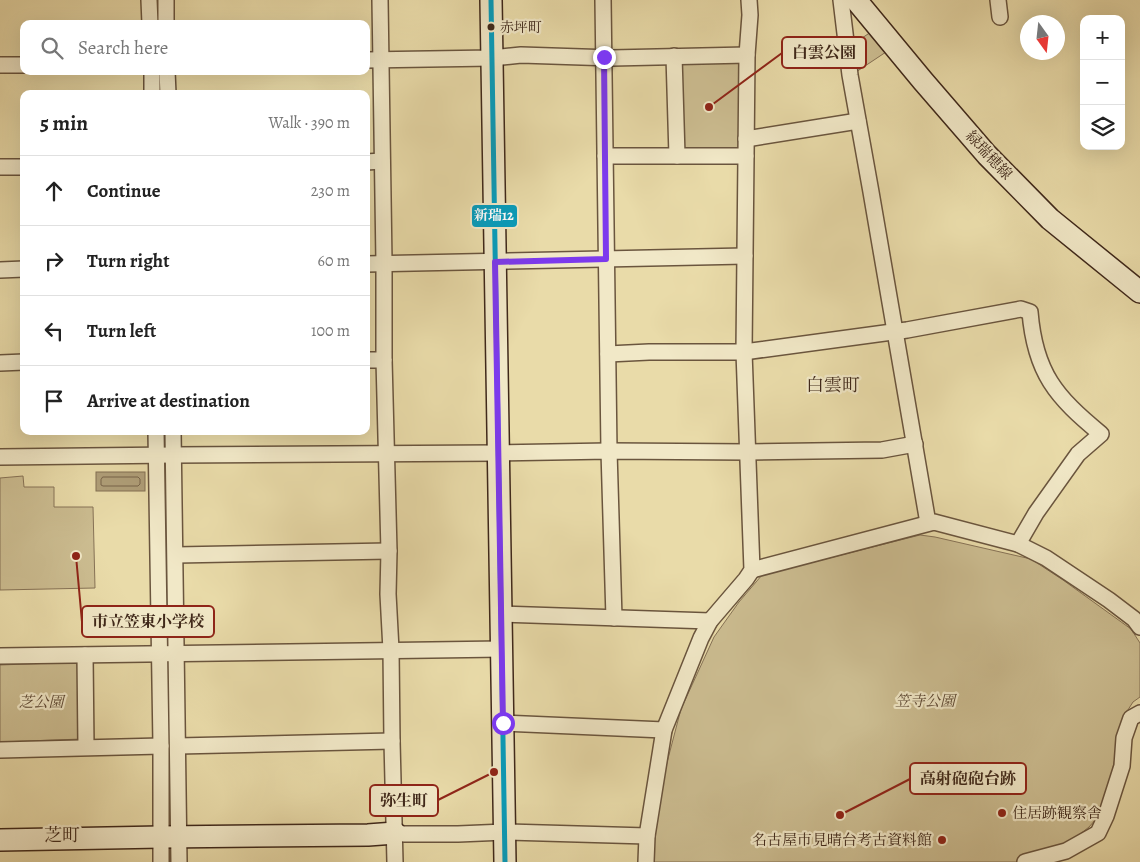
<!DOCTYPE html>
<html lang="en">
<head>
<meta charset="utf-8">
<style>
	:root { --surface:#fff; --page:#f2f2f2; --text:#222; --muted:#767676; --line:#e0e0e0 }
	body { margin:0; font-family:Alegreya,"Noto Serif JP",serif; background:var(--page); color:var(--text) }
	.controls { position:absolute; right:15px; top:15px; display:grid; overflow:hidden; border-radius:10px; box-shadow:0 5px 20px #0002 }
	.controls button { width:45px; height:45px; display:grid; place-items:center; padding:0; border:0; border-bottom:1px solid var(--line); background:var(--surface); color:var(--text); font:25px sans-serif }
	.compass { position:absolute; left:1020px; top:15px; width:45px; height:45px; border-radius:50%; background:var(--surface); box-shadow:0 5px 20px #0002; rotate:165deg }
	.stop { position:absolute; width:15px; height:15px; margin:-11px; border:4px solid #7c3aed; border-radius:50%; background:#fff }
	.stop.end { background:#7c3aed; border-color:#fff; box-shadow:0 1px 5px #0008 }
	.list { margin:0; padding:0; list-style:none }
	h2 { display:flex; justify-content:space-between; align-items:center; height:65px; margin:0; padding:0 20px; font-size:21px }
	h2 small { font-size:16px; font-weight:400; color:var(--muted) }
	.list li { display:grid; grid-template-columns:32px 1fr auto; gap:15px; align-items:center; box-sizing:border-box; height:70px; padding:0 20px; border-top:1px solid var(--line) }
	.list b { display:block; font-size:19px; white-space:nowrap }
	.list em { font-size:16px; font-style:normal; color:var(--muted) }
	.icon { flex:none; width:28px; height:28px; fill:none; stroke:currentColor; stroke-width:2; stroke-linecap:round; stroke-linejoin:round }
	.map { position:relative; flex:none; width:1140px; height:862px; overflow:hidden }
	.search { position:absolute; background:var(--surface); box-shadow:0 5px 20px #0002; left:20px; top:20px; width:350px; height:55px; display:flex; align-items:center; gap:12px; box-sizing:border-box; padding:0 18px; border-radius:10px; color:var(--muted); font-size:19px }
	.panel { position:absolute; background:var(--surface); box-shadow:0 5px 20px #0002; left:20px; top:90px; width:350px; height:345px; border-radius:10px }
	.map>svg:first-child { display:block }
</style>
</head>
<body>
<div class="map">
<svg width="1140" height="862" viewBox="0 0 1140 862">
	<rect width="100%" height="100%" fill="#e9dba9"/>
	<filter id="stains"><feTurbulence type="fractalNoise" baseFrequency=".004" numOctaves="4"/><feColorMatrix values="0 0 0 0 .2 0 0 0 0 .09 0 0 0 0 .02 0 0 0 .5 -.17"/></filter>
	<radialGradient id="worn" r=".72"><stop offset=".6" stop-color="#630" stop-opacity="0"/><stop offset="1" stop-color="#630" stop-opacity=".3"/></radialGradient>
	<g fill="#ccbd91" stroke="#867256">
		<path d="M871 32 886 52 856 72 853 44Z"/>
		<path d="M678 62H739V153H679Z"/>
		<path d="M23 476 24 487H54V507H93L95 588 0 590V478Z"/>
		<path d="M920 535 935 537 1031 559 1063 580 1131 629 1140 643V697L1133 702 1124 716 1104 810 1089 827 1069 843 1029 862H653L654 837 664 774 681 709 714 637 739 602 762 575Z"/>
		<path d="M80 662 82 739 0 742V665Z"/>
	</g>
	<rect fill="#af9e78" stroke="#826f52" x="96" y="472" width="49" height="19"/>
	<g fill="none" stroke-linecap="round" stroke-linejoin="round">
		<path stroke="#776349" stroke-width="1" d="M103 477H138L140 479V484L138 486H103L101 485V480Z"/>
		<defs>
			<g id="street">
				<path d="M149 0 150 24"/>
				<path d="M166 0V24"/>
				<path d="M380 0 384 263V360L389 551 388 594 391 650 392 741 395 862"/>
				<path d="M603 0 609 451 614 618"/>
				<path d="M841 0 850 75 871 192 928 523"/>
				<path d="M998 0 1000 17"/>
				<path d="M674 56 677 156"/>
				<path d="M366 60 492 58 521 55 612 58 747 55"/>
				<path d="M0 65H24"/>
				<path d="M152 71V94"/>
				<path d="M167 71 168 94"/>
				<path d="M746 139 858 121"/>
				<path d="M605 156H746"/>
				<path d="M366 162 382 161"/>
				<path d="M0 167H24"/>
				<path d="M366 264 745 256"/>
				<path d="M0 270 24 269"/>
				<path d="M608 354 649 352H744L907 330 1021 309 1030 312C1035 373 1056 397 1101 434L1078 454 1036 513 1018 544"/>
				<path d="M366 360H384"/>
				<path d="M0 363 24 362"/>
				<path d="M156 431 161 746V862"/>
				<path d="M173 431 179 862"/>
				<path d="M0 457 174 455 498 453 609 451 748 452 882 450 915 444"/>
				<path d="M176 555 389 551"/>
				<path d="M752 570 934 522 1018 544 1046 558 1109 600 1134 619 1140 627"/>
				<path d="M501 614 710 621"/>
				<path d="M85 655 86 747"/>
				<path d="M0 656 502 649"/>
				<path d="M503 723 664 730"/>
				<path d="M178 746 392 741"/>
				<path d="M0 750 161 746"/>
				<path d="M395 833 404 834H458L505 832 647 836"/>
				<path d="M646 862 647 836 664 730 701 638 710 621 746 579 752 570 744 352 746 156 747 55 750 15 749 0"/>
				<path d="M1025 862 1066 851 1098 833 1106 816 1122 766 1124 738 1131 718 1140 713"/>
			</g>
			<g id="secondary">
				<path d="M491 0 505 862"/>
				<path d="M856 0 923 81 987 155 1050 219 1140 292"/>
				<path d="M0 840 161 837 368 835 395 833"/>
			</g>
		</defs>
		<use href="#street" stroke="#6a553e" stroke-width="18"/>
		<use href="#secondary" stroke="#3f281a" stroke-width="24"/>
		<use href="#street" stroke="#f1e8c7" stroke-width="15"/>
		<use href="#secondary" stroke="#f1e8c7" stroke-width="21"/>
		<defs>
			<path id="bus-1" d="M491 0 505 862"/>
		</defs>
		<use href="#bus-1" stroke="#f1e8c7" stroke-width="9"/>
		<use href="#bus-1" stroke="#069cbc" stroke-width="5"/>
	</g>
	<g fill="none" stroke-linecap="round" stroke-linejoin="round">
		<path stroke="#7c3aed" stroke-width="6" d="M503 723 495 262 606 259 604 57"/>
	</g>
	<circle fill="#3f281a" stroke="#f1e8c7" stroke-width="2" cx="491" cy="27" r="4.5"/>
	<g fill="#8f2418" stroke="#f1e8c7" stroke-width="2">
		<circle cx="1002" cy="813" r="5"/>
		<circle cx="942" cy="840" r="5"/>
	</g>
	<g text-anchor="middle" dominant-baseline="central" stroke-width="4.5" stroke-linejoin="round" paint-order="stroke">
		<g font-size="14" fill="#3f281a" stroke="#f1e8c7" text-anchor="start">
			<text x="500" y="27">赤坪町</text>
		</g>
		<g font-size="15" fill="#3f281a" stroke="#f1e8c7">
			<text transform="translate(989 155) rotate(47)">緑瑞穂線</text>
		</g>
		<g font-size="15" font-style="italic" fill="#5b4632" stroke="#f1e8c7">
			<text x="925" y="701">笠寺公園</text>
			<text x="41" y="702">芝公園</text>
		</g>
		<g font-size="15" fill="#3f281a" stroke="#f1e8c7" text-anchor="start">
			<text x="1012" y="813">住居跡観察舎</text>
			<text x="932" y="840" text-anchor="end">名古屋市見晴台考古資料館</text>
		</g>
		<g font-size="18" fill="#3f281a" stroke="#f1e8c7">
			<text x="833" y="385">白雲町</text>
			<text x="62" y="835">芝町</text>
		</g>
	</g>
	<path fill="none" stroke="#8f2418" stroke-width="2" d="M709 107L782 53M76 556L82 622M840 815L910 779M494 772L438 800"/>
	<g fill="#8f2418" stroke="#f1e8c7" stroke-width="2">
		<circle cx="709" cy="107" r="5"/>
		<circle cx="76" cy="556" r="5"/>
		<circle cx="840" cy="815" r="5"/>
		<circle cx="494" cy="772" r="5"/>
	</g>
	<g fill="#f1e8c7" stroke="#8f2418" stroke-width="2">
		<rect x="782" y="37" width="84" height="31" rx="5"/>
		<rect x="82" y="606" width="132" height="31" rx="5"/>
		<rect x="910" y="763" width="116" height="31" rx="5"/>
		<rect x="370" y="785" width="68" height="31" rx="5"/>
	</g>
	<g font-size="16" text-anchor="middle" font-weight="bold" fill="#3f281a">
		<text x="824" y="58">白雲公園</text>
		<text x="148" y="627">市立笠東小学校</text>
		<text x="968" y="784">高射砲砲台跡</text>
		<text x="404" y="806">弥生町</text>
	</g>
	<rect stroke="#f1e8c7" stroke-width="2" x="471" y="204" width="47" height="24" rx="5" fill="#069cbc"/>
	<g font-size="14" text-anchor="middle" font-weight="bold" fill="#fff">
		<text x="494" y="220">新瑞12</text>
	</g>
	<rect width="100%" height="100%" filter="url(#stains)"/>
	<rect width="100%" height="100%" fill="url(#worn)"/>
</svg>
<div class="controls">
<button>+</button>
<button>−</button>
<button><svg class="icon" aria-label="layers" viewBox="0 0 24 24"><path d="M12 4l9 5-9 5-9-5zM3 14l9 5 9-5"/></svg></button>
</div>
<svg class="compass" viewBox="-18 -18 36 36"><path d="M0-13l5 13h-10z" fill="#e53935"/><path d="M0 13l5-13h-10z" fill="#767676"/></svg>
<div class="stop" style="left:503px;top:723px"></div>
<div class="stop end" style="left:604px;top:57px"></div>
<div class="search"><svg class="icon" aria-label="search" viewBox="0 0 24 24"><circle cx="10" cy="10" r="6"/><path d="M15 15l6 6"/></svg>Search here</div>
<section class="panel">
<h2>5 min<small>Walk · 390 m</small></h2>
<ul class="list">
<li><svg class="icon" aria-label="ahead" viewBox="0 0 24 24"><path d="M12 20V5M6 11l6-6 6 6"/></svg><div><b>Continue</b></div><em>230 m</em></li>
<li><svg class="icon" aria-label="right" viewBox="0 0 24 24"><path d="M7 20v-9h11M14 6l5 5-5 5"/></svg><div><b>Turn right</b></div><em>60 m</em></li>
<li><svg class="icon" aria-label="left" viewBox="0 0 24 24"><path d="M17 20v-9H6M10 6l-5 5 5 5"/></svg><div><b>Turn left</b></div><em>100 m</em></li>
<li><svg class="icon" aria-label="arrive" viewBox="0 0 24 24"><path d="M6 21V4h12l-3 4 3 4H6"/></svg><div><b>Arrive at destination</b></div></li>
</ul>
</section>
</div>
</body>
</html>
